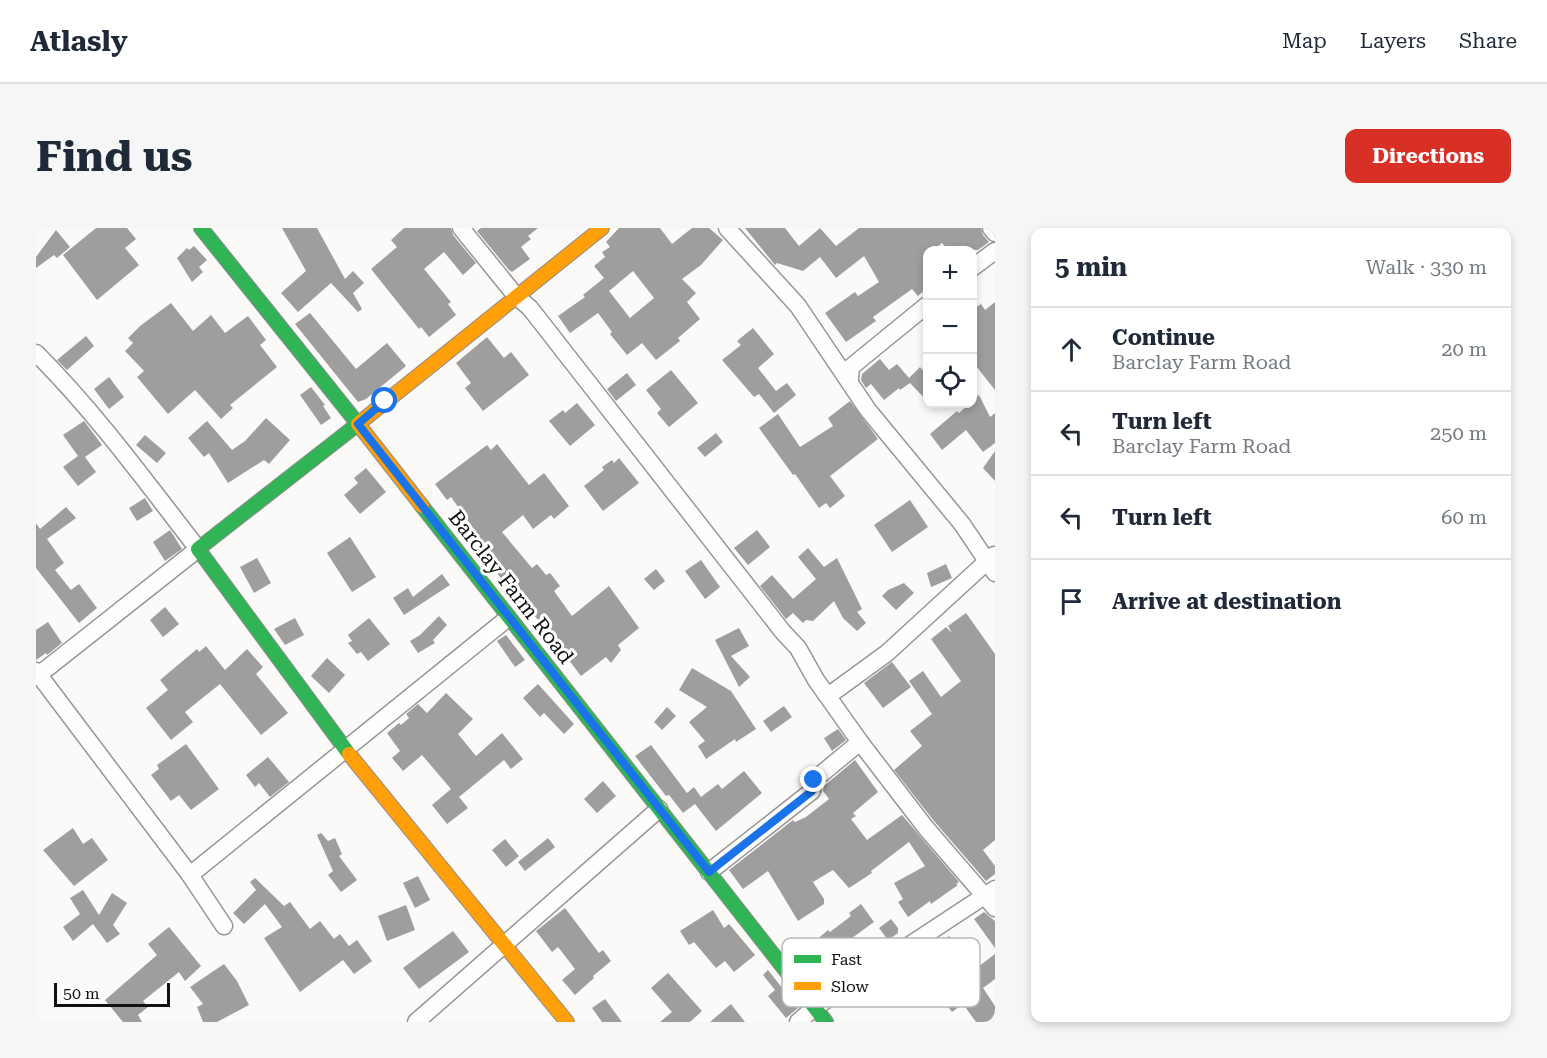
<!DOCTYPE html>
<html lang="en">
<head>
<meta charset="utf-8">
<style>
	:root { --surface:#fff; --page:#f6f6f7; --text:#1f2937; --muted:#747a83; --line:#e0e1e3; --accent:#d93025 }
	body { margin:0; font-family:"Roboto Serif",serif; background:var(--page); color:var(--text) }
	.controls { position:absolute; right:18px; top:18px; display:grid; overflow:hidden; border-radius:12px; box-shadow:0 3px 9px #0003 }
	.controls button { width:54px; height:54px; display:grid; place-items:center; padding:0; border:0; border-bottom:2px solid var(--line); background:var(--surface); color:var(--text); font:30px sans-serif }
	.scale { position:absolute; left:18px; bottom:15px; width:116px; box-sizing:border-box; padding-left:6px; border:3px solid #111; border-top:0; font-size:16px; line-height:21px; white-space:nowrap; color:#111; -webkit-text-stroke:4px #fff; paint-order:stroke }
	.stop { position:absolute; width:18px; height:18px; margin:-14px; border:4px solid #1a73e8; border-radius:50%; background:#fff }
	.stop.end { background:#1a73e8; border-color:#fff; box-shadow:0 2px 6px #0008 }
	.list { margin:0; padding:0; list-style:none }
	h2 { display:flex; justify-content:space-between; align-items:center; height:78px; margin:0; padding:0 24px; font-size:26px }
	h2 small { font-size:20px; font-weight:400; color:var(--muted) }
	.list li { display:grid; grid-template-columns:39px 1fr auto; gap:18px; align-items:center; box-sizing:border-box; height:84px; padding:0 24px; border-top:2px solid var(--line) }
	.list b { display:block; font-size:22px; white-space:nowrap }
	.list p { margin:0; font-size:20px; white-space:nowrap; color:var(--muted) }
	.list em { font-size:20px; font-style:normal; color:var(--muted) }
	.icon { flex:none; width:33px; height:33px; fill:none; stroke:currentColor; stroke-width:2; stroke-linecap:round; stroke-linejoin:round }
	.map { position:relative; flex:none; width:959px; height:794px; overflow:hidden; border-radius:12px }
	header { display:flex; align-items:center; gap:36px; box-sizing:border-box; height:84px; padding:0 30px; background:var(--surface); border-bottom:2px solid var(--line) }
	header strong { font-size:28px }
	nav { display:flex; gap:33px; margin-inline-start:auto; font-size:21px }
	.intro { display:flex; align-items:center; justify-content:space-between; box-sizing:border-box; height:144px; padding:0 36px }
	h1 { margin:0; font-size:42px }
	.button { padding:15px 27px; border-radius:12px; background:var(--accent); color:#fff; font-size:21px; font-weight:700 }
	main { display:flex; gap:36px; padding:0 36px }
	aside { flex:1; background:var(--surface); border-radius:12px; box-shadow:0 3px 9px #0003 }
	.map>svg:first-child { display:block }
</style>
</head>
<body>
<header>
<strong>Atlasly</strong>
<nav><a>Map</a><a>Layers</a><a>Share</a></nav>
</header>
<div class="intro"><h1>Find us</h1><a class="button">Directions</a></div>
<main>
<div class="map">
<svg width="959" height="794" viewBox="0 0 959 794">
	<rect width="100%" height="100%" fill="#fcfaf8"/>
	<g fill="#a09e9d" fill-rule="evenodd">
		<path d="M60 0H91L100 11 89 20 103 37 61 72 27 27Z"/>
		<path d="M246 0H281L309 51 317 43 328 55 317 65 326 81 322 84 295 55 262 84 245 65 270 43Z"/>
		<path d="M368 0H415L417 7 440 35 427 47 408 24 388 41 415 74 412 76 420 87 393 109 385 99 383 101 335 41 361 19 355 12Z"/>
		<path d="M445 0H502L492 8 495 11 485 19 494 31 476 44 473 42 441 3Z"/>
		<path d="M583 0H624L636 16 656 0H673L687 12 665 37 646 51 660 65 651 74 664 91 642 110 644 113 620 132 606 115 591 127 574 106 576 104 562 85 534 105 522 88 549 69 547 67 568 50 558 38 569 29 566 24 574 19 570 14ZM597 43 618 70 594 90 573 63Z"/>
		<path d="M709 0H749L763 18 784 0 800 18 823 0H945L947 7 953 14 942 22H912L906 15 897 22H891V60L882 68 876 61 837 89 840 93 810 114 789 85 819 64 822 68 843 54 828 28 800 50 784 29 767 43 741 35 739 37Z"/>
		<path d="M20 2 34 19 21 30 18 27 0 40V29Z"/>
		<path d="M158 18 171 32 163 39 167 44 156 54 141 30 151 20 153 22Z"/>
		<path d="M959 74V162L936 133V82L945 76 949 82Z"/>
		<path d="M135 75 157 103 175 87 189 105 212 88 230 112 224 117 241 139 194 177 197 180 185 191 159 162 132 186 101 149 108 143 89 123 97 115 92 110 104 98Z"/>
		<path d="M274 85 320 141 351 115 370 138 330 171 322 174 259 96Z"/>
		<path d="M717 100 738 126 722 140 740 163 751 155 760 167 738 185 723 166 718 169 686 132 705 117 701 113Z"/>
		<path d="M50 108 58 118 31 142 21 132Z"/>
		<path d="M451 109 468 130 475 124 493 147 447 183 429 160 435 155 420 135Z"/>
		<path d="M844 131 853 142 861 136 873 150 884 139 891 147V173L874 155 864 162 863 160 848 172 835 156 830 160 825 152 826 146Z"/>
		<path d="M635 142 662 175 633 199 621 185 625 181 610 162Z"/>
		<path d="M591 145 600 157 580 173 571 161Z"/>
		<path d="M73 149 88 169 73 181 58 161Z"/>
		<path d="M275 159 289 177 287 178 295 190 285 197 264 167Z"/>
		<path d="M943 167 954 189 959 185V215L947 224 930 202 906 222 894 206 921 183 923 185 933 176H936V173Z"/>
		<path d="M814 173 842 211 794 248 809 268 794 280 790 275 783 280 759 246 757 247 723 200 742 186 764 219 797 198 792 190Z"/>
		<path d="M541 175 559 197 534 218 513 193 527 182 529 185Z"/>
		<path d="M230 190 254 212 233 236 228 232 192 255 173 225 168 229 152 210 171 193 196 222 209 213Z"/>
		<path d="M48 193 66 217 49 229 60 244 42 258 27 239 42 228 27 207Z"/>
		<path d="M680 205 687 214 669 229 661 220Z"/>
		<path d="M109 207 130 225 121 235 100 217Z"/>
		<path d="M461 216 493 257 508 245 533 278 518 291 515 287 497 301 487 287 466 304 496 340 501 336 510 347 514 345 524 358 518 363 536 388 573 358 603 400 582 417 585 422 575 435 570 429 545 448 492 379 489 382 455 337 452 340 438 322 447 314 415 269 411 272 399 256 451 217 455 222Z"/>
		<path d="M959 223V253L947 240Z"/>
		<path d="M583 230 603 255 567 283 548 258 568 242 566 239 576 232 578 235Z"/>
		<path d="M330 240 350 264 324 286 308 267 322 255 318 250Z"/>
		<path d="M109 270 117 283 101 293 93 280Z"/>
		<path d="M874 272 892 299 856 324 838 297Z"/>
		<path d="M30 279 40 290 11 311 28 335 19 342 35 362 43 356 61 380 43 395 0 340V295L4 301Z"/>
		<path d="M134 302 146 321 129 333 117 314Z"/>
		<path d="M721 302 734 319 712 337 698 320Z"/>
		<path d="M314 309 340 349 316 364 291 325Z"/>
		<path d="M772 320 788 339 801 330 826 381 821 384 830 395 821 403 807 390 798 373 777 393 770 392 767 395 757 385 750 391 724 358 736 347 757 371 780 351 762 329Z"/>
		<path d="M221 330 235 355 218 365 204 339Z"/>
		<path d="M665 332 684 359 669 371 649 343Z"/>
		<path d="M910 336 916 350 895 359 891 345Z"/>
		<path d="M620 341 629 353 618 362 608 351Z"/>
		<path d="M406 346 414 357 368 387 357 370 372 360 377 369Z"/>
		<path d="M868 355 878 365 860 382 846 368 852 362Z"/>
		<path d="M129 379 143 396 127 409 114 392Z"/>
		<path d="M930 385 959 426V612L947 622 959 638V646L950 653 898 593 858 542 886 518 874 503 896 486 873 453 887 443 905 469 925 453 895 411 910 399 916 405 912 398Z"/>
		<path d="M403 388 411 397 397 412 399 415 382 425 374 413 384 407Z"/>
		<path d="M259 390 268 407 249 417 238 401Z"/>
		<path d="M333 390 354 416 332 433 325 424 321 426 312 415 316 413 312 407Z"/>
		<path d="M12 394 26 415 11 427 10 425 0 432V402Z"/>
		<path d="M703 400 713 418 695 428 714 449 703 459 679 412Z"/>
		<path d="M470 407 489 432 479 439 461 413Z"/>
		<path d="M170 418 189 442 211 421 227 439 220 446 252 485 225 507 184 456 149 484 157 494 135 512 110 480 132 462 124 452 161 421 163 424Z"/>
		<path d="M291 430 309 447 293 465 275 448Z"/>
		<path d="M856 434 875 459 847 480 828 455Z"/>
		<path d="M656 440 695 463 720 501 700 514 699 511 670 531 662 518 669 513 653 494 671 479 643 462Z"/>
		<path d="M502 456 538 496 528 506 508 485 504 489 487 470Z"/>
		<path d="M410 465 437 491 422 506 440 528 466 505 487 531 475 541 468 532 423 569 432 580 411 596 396 577 415 561 386 527 367 543 356 530 364 523 351 505 363 495 365 497 373 490 370 486 382 476 391 485Z"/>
		<path d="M748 478 756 489 735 504 727 493Z"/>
		<path d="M631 479 640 488 626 502 618 494Z"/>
		<path d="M802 501 810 512 796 523 788 510Z"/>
		<path d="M150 516 183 561 155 582 143 567 135 573 115 547 123 541 121 537Z"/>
		<path d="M615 517 651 565 658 559 665 569 682 556 686 561 708 543 726 565 680 603 659 576 647 585 633 567 630 568 599 528Z"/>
		<path d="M232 529 253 554 234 569 223 555 219 559 210 547Z"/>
		<path d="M819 532 842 564 817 585 820 588 815 591 831 612 866 587 923 654 920 656 922 657 895 676 894 673 872 689 862 674 867 671 858 655 889 638 873 614 835 643 836 645 813 660 797 642 777 654 788 671V676L762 693 732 643 707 661 693 642 757 592 759 594 770 589 793 571 787 563 788 558Z"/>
		<path d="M567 553 580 568 561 585 548 571Z"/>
		<path d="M37 600 47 616 56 610 72 632 38 658 7 622Z"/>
		<path d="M285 605 292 613 299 610 306 626 303 628 321 652 305 664 292 647 297 643 281 607Z"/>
		<path d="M512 610 519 619 489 643 482 634Z"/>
		<path d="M469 611 483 628 470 639 456 622Z"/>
		<path d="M382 648 394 672 379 680 367 655Z"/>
		<path d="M219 650 248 678 254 674 274 701 284 693 298 711 304 706 313 718 321 712 336 733 318 746 307 732 264 764 228 710 246 699 229 676 208 696 197 685 220 662 214 654Z"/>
		<path d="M47 662 63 687 76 665 91 675 77 697 84 706 71 715 57 696 37 713 27 699 44 686 34 670Z"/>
		<path d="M825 676 838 694 805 718 812 727 790 746 770 721 792 702 794 704 815 688 813 685Z"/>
		<path d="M370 677 379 702 351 713 342 688Z"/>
		<path d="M529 680 563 725 567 722 575 733 557 748 558 750 539 767 526 752 539 741 522 719 516 724 500 703Z"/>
		<path d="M677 682 688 700 693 696 719 727 698 744 689 733 680 740 658 714 653 717 644 703Z"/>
		<path d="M948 684 959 693V720L938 691Z"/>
		<path d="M855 691 862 700V705L852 712 843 700Z"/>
		<path d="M133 699 165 738 149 753 143 744 107 773 112 779 102 787 106 794H87L69 772 121 727 112 716Z"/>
		<path d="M417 703 433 724 383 761 367 740Z"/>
		<path d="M913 708 924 722 918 727 933 746 959 726V751L947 760 959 778V794H940L927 776 916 784 901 764 900 765 898 763 884 775 873 763 861 773 843 750 869 733 877 741 896 725 894 722Z"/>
		<path d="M188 736 201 753 213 777 181 794H167L161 779 167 776 154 759Z"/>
		<path d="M732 742 762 780 750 790 732 768 739 762 727 747Z"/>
		<path d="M632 745 666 783 654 794H624L636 784 615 760Z"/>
		<path d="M569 771 586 794H566L556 780Z"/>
		<path d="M695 776 709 794H674Z"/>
	</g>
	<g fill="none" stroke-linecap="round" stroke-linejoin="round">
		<defs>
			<g id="street">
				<path d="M425 0 480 68 494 80 747 404 762 420 780 452 824 514 778 552 776 563 673 644"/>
				<path d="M691 0 762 78 832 182 926 296 959 345"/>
				<path d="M955 0 959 5"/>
				<path d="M936 40 959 23"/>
				<path d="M0 125C60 185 110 254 162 321L0 449"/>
				<path d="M814 152 815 139 891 77"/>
				<path d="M0 443 154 647 188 698"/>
				<path d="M792 468 851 425 958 327"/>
				<path d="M824 514 890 600 959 680"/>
				<path d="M154 647 472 390"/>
				<path d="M380 794 623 581"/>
				<path d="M762 794 778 780 959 661"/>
			</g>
			<g id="fast">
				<path d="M165 0 322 196 162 321 313 526"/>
				<path d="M386 278 790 794"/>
			</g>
			<g id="slow">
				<path d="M386 278 322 196 566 0"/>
				<path d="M313 526 531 794"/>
			</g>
		</defs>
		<use href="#street" stroke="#979695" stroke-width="19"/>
		<use href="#fast" stroke="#8d8d8c" stroke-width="16"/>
		<use href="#slow" stroke="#8d8d8c" stroke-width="16"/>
		<use href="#street" stroke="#fffefe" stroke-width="16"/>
		<use href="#fast" stroke="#30b455" stroke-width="14"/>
		<use href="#slow" stroke="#ff9f0a" stroke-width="14"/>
	</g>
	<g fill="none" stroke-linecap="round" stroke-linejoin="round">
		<path stroke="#1a73e8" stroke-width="8" d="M349 173 322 196 673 644 776 563 778 552"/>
	</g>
	<g text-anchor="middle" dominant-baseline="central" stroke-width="6" stroke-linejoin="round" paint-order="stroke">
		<g font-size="21" fill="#111" stroke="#fff">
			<text transform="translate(475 359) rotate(52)">Barclay Farm Road</text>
		</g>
	</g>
	<rect x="746" y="710" width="198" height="69" rx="9" fill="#fff" stroke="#b8b8b8" stroke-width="1.5"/>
	<rect x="758" y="727" width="27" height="8" fill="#30b455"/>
	<rect x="758" y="754" width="27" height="8" fill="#ff9f0a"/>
	<g font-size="16" fill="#111">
		<text x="795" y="737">Fast</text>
		<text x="795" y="764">Slow</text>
	</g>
</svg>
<div class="controls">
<button>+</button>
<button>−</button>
<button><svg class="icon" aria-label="locate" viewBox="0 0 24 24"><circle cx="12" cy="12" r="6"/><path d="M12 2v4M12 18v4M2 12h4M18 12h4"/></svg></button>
</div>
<div class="scale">50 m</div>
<div class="stop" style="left:349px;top:173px"></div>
<div class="stop end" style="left:778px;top:552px"></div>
</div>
<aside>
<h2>5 min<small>Walk · 330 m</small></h2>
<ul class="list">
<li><svg class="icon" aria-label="ahead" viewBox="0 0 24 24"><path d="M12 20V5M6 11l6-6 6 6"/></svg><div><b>Continue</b><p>Barclay Farm Road</p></div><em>20 m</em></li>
<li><svg class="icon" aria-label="left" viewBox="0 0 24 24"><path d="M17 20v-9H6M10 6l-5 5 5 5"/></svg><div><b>Turn left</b><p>Barclay Farm Road</p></div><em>250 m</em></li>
<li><svg class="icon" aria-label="left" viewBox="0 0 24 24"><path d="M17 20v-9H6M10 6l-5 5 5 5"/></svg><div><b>Turn left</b></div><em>60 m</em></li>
<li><svg class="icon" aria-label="arrive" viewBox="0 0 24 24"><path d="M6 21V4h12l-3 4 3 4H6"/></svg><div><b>Arrive at destination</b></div></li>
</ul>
</aside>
</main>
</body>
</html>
